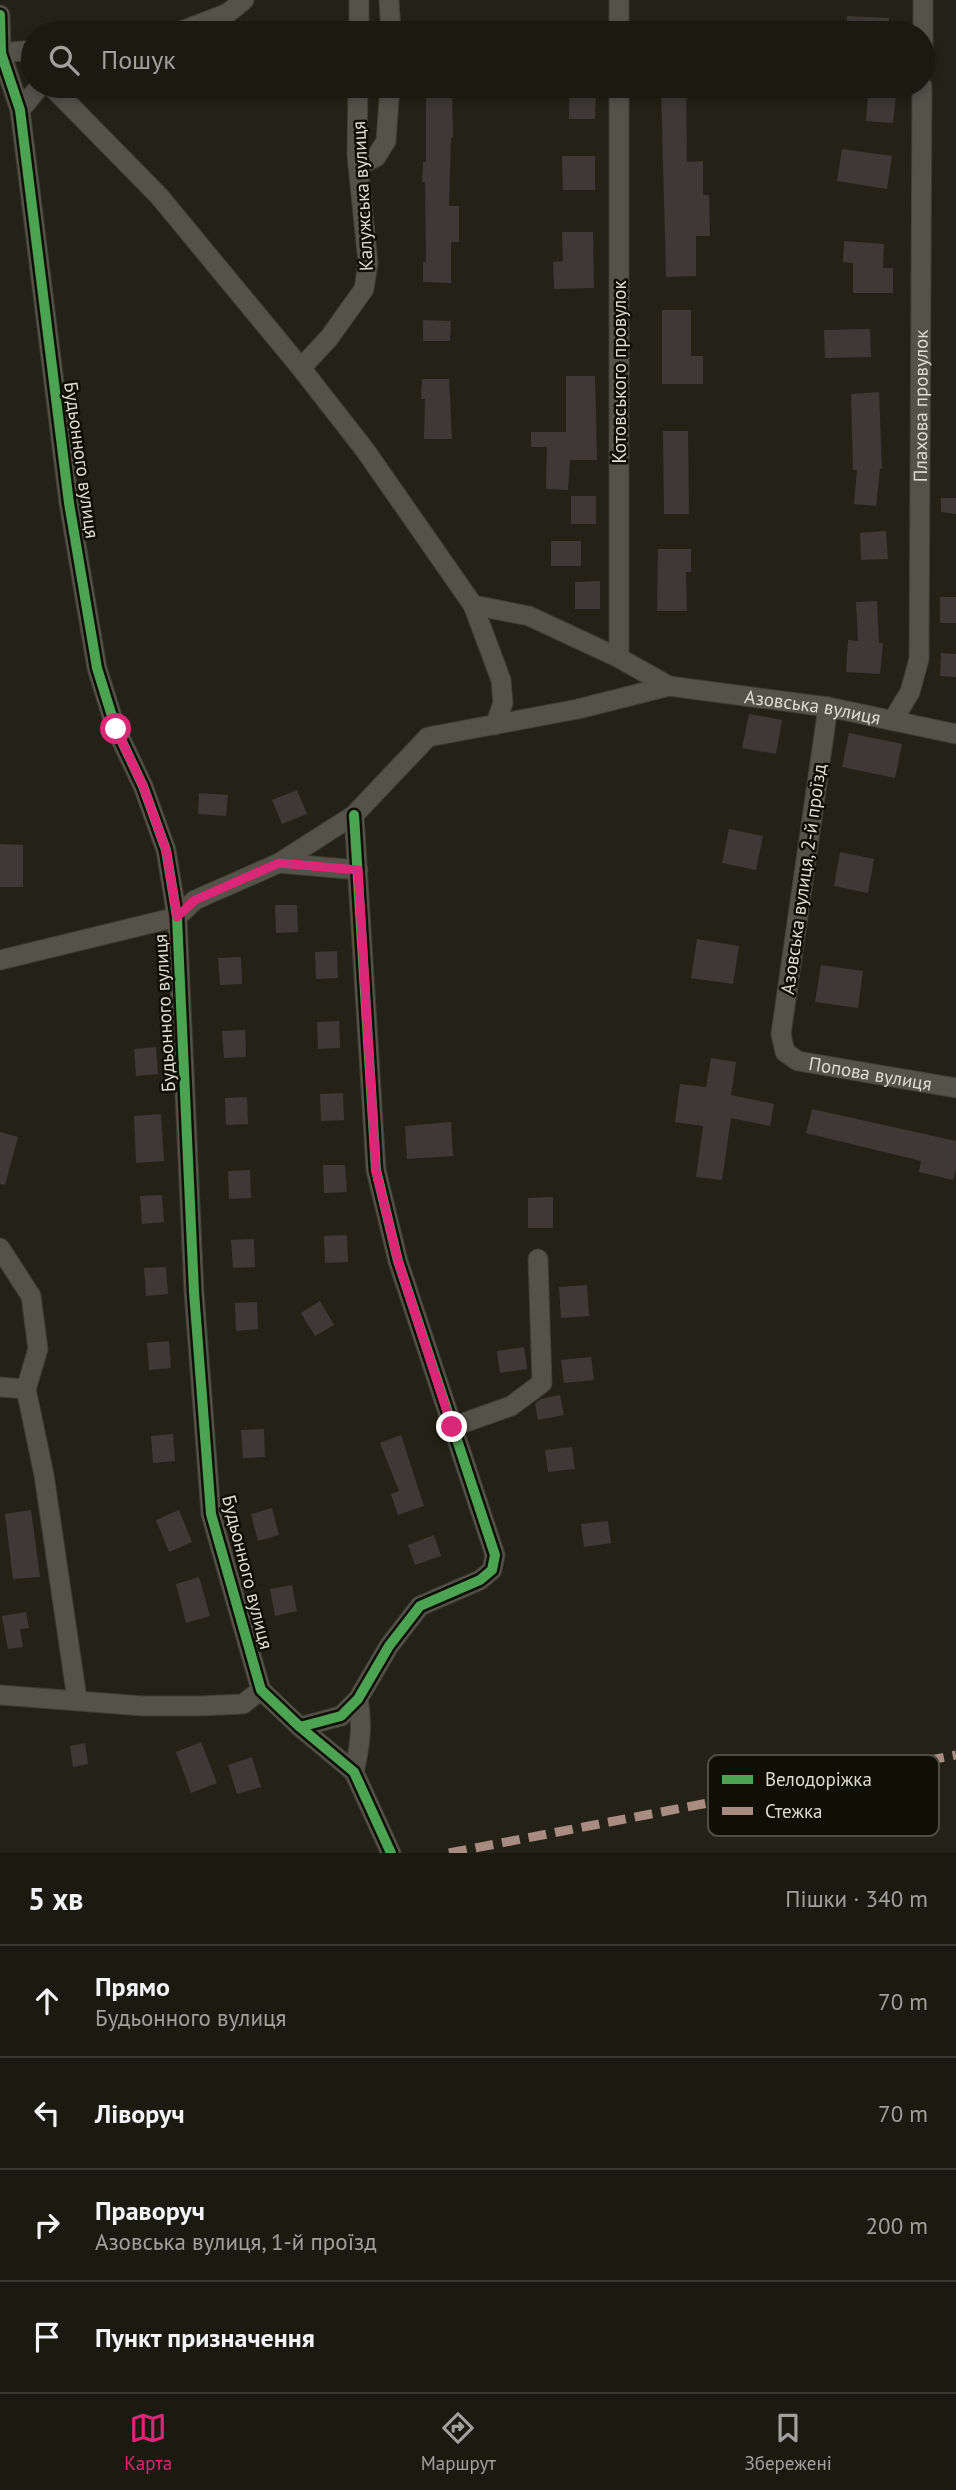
<!DOCTYPE html>
<html lang="uk">
<head>
<meta charset="utf-8">
<style>
	:root { --surface:#1b1a10; --page:#242319; --text:#f1f3f6; --muted:#a0a19f; --line:#393830; --accent:#db2777 }
	body { margin:0; font-family:"PT Sans",sans-serif; background:var(--page); color:var(--text) }
	.stop { position:absolute; width:21px; height:21px; margin:-16px; border:5px solid #db2777; border-radius:50%; background:#fff }
	.stop.end { background:#db2777; border-color:#fff; box-shadow:0 2px 7px #0008 }
	.list { margin:0; padding:0; list-style:none }
	h2 { display:flex; justify-content:space-between; align-items:center; height:91px; margin:0; padding:0 28px; font-size:30px }
	h2 small { font-size:23px; font-weight:400; color:var(--muted) }
	.list li { display:grid; grid-template-columns:46px 1fr auto; gap:21px; align-items:center; box-sizing:border-box; height:112px; padding:0 28px; border-top:2px solid var(--line) }
	.list b { display:block; font-size:26px; white-space:nowrap }
	.list p { margin:0; font-size:23px; white-space:nowrap; color:var(--muted) }
	.list em { font-size:23px; font-style:normal; color:var(--muted) }
	.icon { flex:none; width:38px; height:38px; fill:none; stroke:currentColor; stroke-width:2; stroke-linecap:round; stroke-linejoin:round }
	.map { position:relative; flex:none; width:956px; height:1853px; overflow:hidden }
	.search { position:absolute; background:var(--surface); box-shadow:0 4px 10px #0003; left:21px; right:21px; top:21px; height:77px; display:flex; align-items:center; gap:18px; box-sizing:border-box; padding:0 24px; border-radius:38px; color:var(--muted); font-size:26px }
	.sheet { height:539px; background:var(--surface) }
	nav { display:flex; justify-content:space-around; align-items:center; box-sizing:border-box; height:98px; border-top:2px solid var(--line); background:var(--surface); font-size:19px; color:var(--muted) }
	nav a { display:grid; justify-items:center; gap:4px }
	nav .on { color:var(--accent) }
	.map>svg:first-child { display:block }
</style>
</head>
<body>
<div class="map">
<svg width="956" height="1853" viewBox="0 0 956 1853">
	<rect width="100%" height="100%" fill="#242216"/>
	<g fill="#3e3936">
		<path d="M847 16 889 18 888 33H846Z"/>
		<path d="M426 86H452L453 138H451L449 206H459V242H451V283L423 282V262H426L425 182H422L423 162H426Z"/>
		<path d="M661 86H686L687 162 703 161V195H709L710 236H696V276L666 277Z"/>
		<path d="M868 93 896 95 893 123 866 121Z"/>
		<path d="M569 94H596L595 119H569Z"/>
		<path d="M842 149 892 156 887 189 837 181Z"/>
		<path d="M562 156H595V190H563Z"/>
		<path d="M562 232H593L594 288 554 289 553 262 563 261Z"/>
		<path d="M844 241 884 244 883 268H893V293H853V263L843 262Z"/>
		<path d="M662 310H691V356H703V384H662Z"/>
		<path d="M423 320 451 321 450 341H423Z"/>
		<path d="M870 329 871 357 825 358 824 330Z"/>
		<path d="M566 376H595L597 460H570L568 490 546 489 547 447H531V432H566Z"/>
		<path d="M422 379H449L452 439H424L425 399H421Z"/>
		<path d="M879 392 882 469H880L876 506 854 504 857 470H853L851 394Z"/>
		<path d="M663 431H688L689 514H664Z"/>
		<rect x="571" y="496" width="25" height="28"/>
		<path d="M941 498H956V514L941 512Z"/>
		<path d="M886 531 888 559 861 560 860 533Z"/>
		<rect x="551" y="541" width="30" height="25"/>
		<path d="M658 549H691V572H686L687 611H657Z"/>
		<path d="M600 581V609H575V582Z"/>
		<rect x="940" y="597" width="16" height="26"/>
		<path d="M877 601 879 643H883L880 674 846 672 848 640 858 641 856 602Z"/>
		<path d="M941 653 956 654V677L940 676Z"/>
		<path d="M749 714 782 720 776 754 742 748Z"/>
		<path d="M849 733 902 744 895 778 842 767Z"/>
		<path d="M297 790 307 814 282 824 272 800Z"/>
		<path d="M199 793 228 795 226 816 198 814Z"/>
		<path d="M729 829 763 836 756 870 722 863Z"/>
		<path d="M0 844 23 845V887H0Z"/>
		<path d="M840 852 874 859 868 893 834 886Z"/>
		<path d="M275 905H297L298 932 276 933Z"/>
		<path d="M697 939 739 946 733 984 691 978Z"/>
		<path d="M337 951 338 978 316 979 315 952Z"/>
		<path d="M241 957 242 984 220 985 218 958Z"/>
		<path d="M821 965 863 971 858 1008 815 1002Z"/>
		<path d="M339 1021 340 1048 318 1049 317 1022Z"/>
		<path d="M245 1030 246 1057 224 1058 222 1031Z"/>
		<path d="M156 1047 158 1074 136 1076 134 1049Z"/>
		<path d="M711 1058 736 1062 731 1095 774 1104 770 1126 731 1118 722 1180 696 1177 703 1126 675 1122 680 1084 706 1087Z"/>
		<path d="M343 1093 344 1120 321 1121 320 1094Z"/>
		<path d="M247 1097 248 1124 226 1125 225 1098Z"/>
		<path d="M812 1109 956 1141V1169L953 1180 919 1172 921 1161 806 1133Z"/>
		<path d="M161 1114 164 1161 136 1163 134 1116Z"/>
		<path d="M451 1122 453 1156 407 1159 405 1126Z"/>
		<path d="M0 1132 18 1137 5 1185 0 1184Z"/>
		<path d="M323 1165H345L347 1192 324 1193Z"/>
		<path d="M250 1170 251 1198 229 1199 228 1171Z"/>
		<path d="M162 1195 164 1222 142 1224 140 1196Z"/>
		<path d="M553 1197V1228H528V1198Z"/>
		<path d="M347 1235 348 1262 325 1263 324 1236Z"/>
		<path d="M254 1239 255 1267 233 1268 231 1240Z"/>
		<path d="M166 1267 168 1294 146 1296 144 1268Z"/>
		<path d="M587 1285 589 1316 561 1318 559 1287Z"/>
		<path d="M320 1301 334 1325 315 1336 301 1313Z"/>
		<path d="M257 1302 258 1329 236 1331 235 1303Z"/>
		<path d="M169 1341 171 1368 149 1370 147 1343Z"/>
		<path d="M524 1347 527 1369 500 1373 497 1351Z"/>
		<path d="M591 1357 594 1380 564 1383 561 1360Z"/>
		<path d="M560 1395 564 1415 538 1420 535 1404 541 1399Z"/>
		<path d="M264 1429 265 1457 243 1458 241 1430Z"/>
		<path d="M173 1434 175 1461 153 1463 151 1436Z"/>
		<path d="M401 1435 424 1506 398 1515 391 1494 399 1491 380 1443Z"/>
		<path d="M572 1447 575 1469 548 1472 545 1450Z"/>
		<path d="M272 1508 279 1535 258 1541 251 1514Z"/>
		<path d="M31 1510 40 1577 13 1579 5 1514Z"/>
		<path d="M179 1510 192 1542 169 1552 156 1520Z"/>
		<path d="M608 1521 611 1543 584 1547 581 1524Z"/>
		<path d="M434 1535 441 1556 415 1565 408 1545Z"/>
		<path d="M199 1577 210 1616 186 1623 176 1584Z"/>
		<path d="M292 1585 297 1611 275 1616 270 1589Z"/>
		<path d="M26 1612 29 1628 20 1629 23 1647 8 1649 2 1616Z"/>
		<path d="M201 1742 217 1783 191 1793 176 1752Z"/>
		<path d="M85 1743 88 1764 73 1767 70 1746Z"/>
		<path d="M252 1757 261 1787 237 1794 228 1765Z"/>
	</g>
	<g fill="none" stroke-linecap="round" stroke-linejoin="round">
		<defs>
			<g id="minor">
				<path d="M359 0V33"/>
				<path d="M389 0 391 33"/>
				<path d="M619 0V33"/>
				<path d="M0 15 1 53 20 110 69 503 97 668 116 729 143 786 166 850 177 917 194 1292 211 1514 261 1690 300 1727 354 1772 391 1853"/>
				<path d="M176 33 228 13 244 0"/>
				<path d="M923 46V0"/>
				<path d="M0 53 33 50"/>
				<path d="M51 86 159 196 301 368 365 450 473 605 529 616 619 658 669 686"/>
				<path d="M619 86V658"/>
				<path d="M20 110 40 86"/>
				<path d="M358 166 376 157 386 141 390 86"/>
				<path d="M301 368 329 338 364 289 368 263 357 155 358 86"/>
				<path d="M473 605 501 680 503 703 495 725"/>
				<path id="s1" d="M828 707 781 1034 785 1052 798 1061 956 1088"/>
				<path id="s2" d="M893 720 910 692 919 659 922 86"/>
				<path d="M279 863 358 870"/>
				<path id="s3" d="M0 960 177 917 195 900 279 863 354 815 428 737 578 709 669 686 828 707 956 734"/>
				<path d="M0 1248 31 1296 38 1349 26 1389 44 1475 77 1699"/>
				<path d="M0 1387 26 1389"/>
				<path d="M452 1427 511 1406 542 1383 538 1259"/>
				<path d="M0 1695 143 1706H199L243 1704 261 1690"/>
				<path d="M300 1727 341 1716 358 1699 389 1646 420 1606 480 1580 492 1570 495 1555 398 1261 376 1170 354 815"/>
				<path d="M354 1772C360 1746 363 1725 358 1699"/>
			</g>
		</defs>
		<use href="#minor" stroke="#3f3d34" stroke-width="21"/>
		<use href="#minor" stroke="#545249" stroke-width="19"/>
		<path stroke="#a88b81" stroke-width="9" stroke-dasharray="18 9" stroke-linecap="butt" d="M449 1853 956 1755"/>
		<defs>
			<g id="cycleway">
				<path d="M0 15 1 53 20 110 69 503 97 668 116 729 143 786 166 850 177 917 194 1292 211 1514 261 1690 300 1727 354 1772 391 1853"/>
				<path d="M300 1727 341 1716 358 1699 389 1646 420 1606 480 1580 492 1570 495 1555 398 1261 376 1170 354 815"/>
			</g>
		</defs>
		<use href="#cycleway" stroke="#100f06" stroke-width="15"/>
		<use href="#cycleway" stroke="#4ca352" stroke-width="10"/>
	</g>
	<g fill="none" stroke-linecap="round" stroke-linejoin="round">
		<path stroke="#db2777" stroke-width="9" d="M116 729 143 786 166 850 177 917 195 900 279 863 358 870 376 1171 398 1261 452 1427"/>
	</g>
	<g text-anchor="middle" dominant-baseline="central" stroke-width="5" stroke-linejoin="round" paint-order="stroke">
		<g font-size="19" fill="#dfddd0" stroke="#100f06">
			<text transform="translate(362 196) rotate(-93)">Калужська вулиця</text>
			<text transform="translate(619 372) rotate(-90)">Котовського провулок</text>
			<text stroke="none"><textPath href="#s2" startOffset="320">Плахова провулок</textPath></text>
			<text transform="translate(82 460) rotate(82)">Будьонного вулиця</text>
			<text stroke="none"><textPath href="#s3" startOffset="887">Азовська вулиця</textPath></text>
			<text transform="translate(803 879) rotate(-82)">Азовська вулиця, 2-й проїзд</text>
			<text transform="translate(164 1013) rotate(-93)">Будьонного вулиця</text>
			<text stroke="none"><textPath href="#s1" startOffset="438">Попова вулиця</textPath></text>
			<text transform="translate(248 1572) rotate(76)">Будьонного вулиця</text>
		</g>
	</g>
	<rect x="708" y="1755" width="231" height="81" rx="10" fill="#100f06" stroke="#4e4d43" stroke-width="2"/>
	<rect x="722" y="1775" width="31" height="9" fill="#4ca352"/>
	<rect x="722" y="1807" width="31" height="8" fill="#a88b81"/>
	<g font-size="19" fill="#dfddd0">
		<text x="765" y="1786">Велодоріжка</text>
		<text x="765" y="1818">Стежка</text>
	</g>
</svg>
<div class="stop" style="left:116px;top:729px"></div>
<div class="stop end" style="left:452px;top:1427px"></div>
<div class="search"><svg class="icon" aria-label="search" viewBox="0 0 24 24"><circle cx="10" cy="10" r="6"/><path d="M15 15l6 6"/></svg>Пошук</div>
</div>
<section class="sheet">
<h2>5 хв<small>Пішки · 340 m</small></h2>
<ul class="list">
<li><svg class="icon" aria-label="ahead" viewBox="0 0 24 24"><path d="M12 20V5M6 11l6-6 6 6"/></svg><div><b>Прямо</b><p>Будьонного вулиця</p></div><em>70 m</em></li>
<li><svg class="icon" aria-label="left" viewBox="0 0 24 24"><path d="M17 20v-9H6M10 6l-5 5 5 5"/></svg><div><b>Ліворуч</b></div><em>70 m</em></li>
<li><svg class="icon" aria-label="right" viewBox="0 0 24 24"><path d="M7 20v-9h11M14 6l5 5-5 5"/></svg><div><b>Праворуч</b><p>Азовська вулиця, 1-й проїзд</p></div><em>200 m</em></li>
<li><svg class="icon" aria-label="arrive" viewBox="0 0 24 24"><path d="M6 21V4h12l-3 4 3 4H6"/></svg><div><b>Пункт призначення</b></div></li>
</ul>
</section>
<nav>
<a class="on"><svg class="icon" aria-label="map" viewBox="0 0 24 24"><path d="M3 6l6-2 6 2 6-2v14l-6 2-6-2-6 2zM9 4v14M15 6v14"/></svg>Карта</a>
<a><svg class="icon" aria-label="directions" viewBox="0 0 24 24"><path d="M12 3l9 9-9 9-9-9zM9 14v-3h6M13 9l2 2-2 2"/></svg>Маршрут</a>
<a><svg class="icon" aria-label="saved" viewBox="0 0 24 24"><path d="M7 4h10v16l-5-4-5 4z"/></svg>Збережені</a>
</nav>
</body>
</html>
